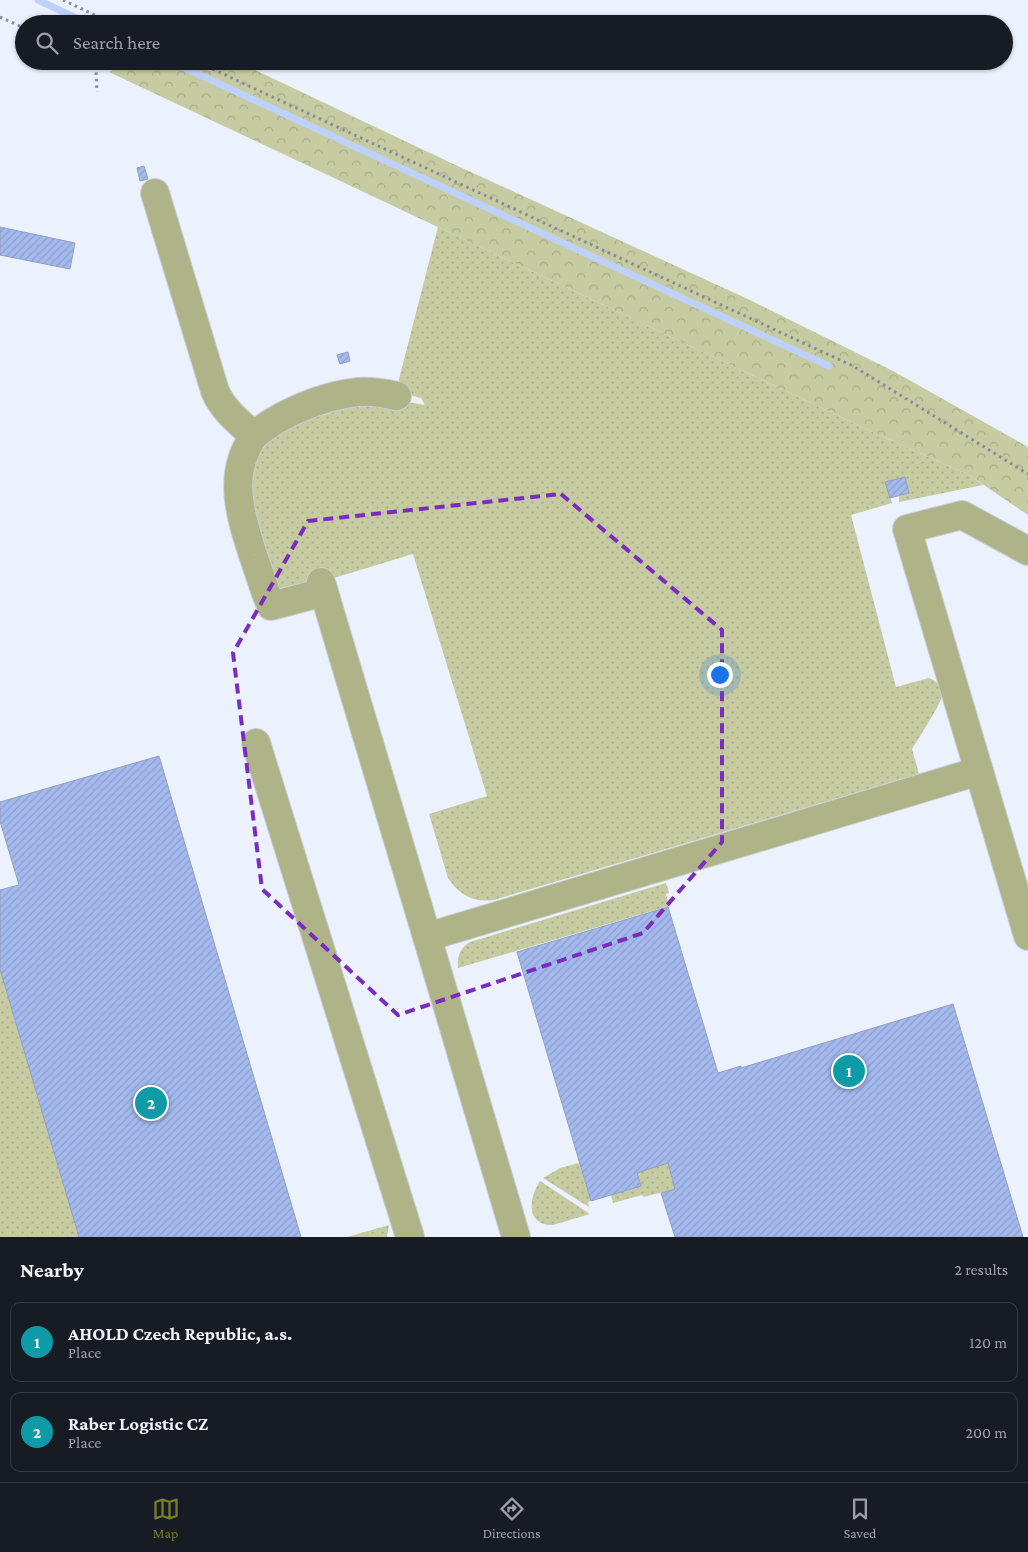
<!DOCTYPE html>
<html lang="en">
<head>
<meta charset="utf-8">
<style>
	:root { --surface:#171b24; --page:#242831; --text:#f1f3f6; --muted:#9ea1a6; --line:#363941; --accent:#787e29 }
	body { margin:0; font-family:"Crimson Pro",serif; background:var(--page); color:var(--text) }
	.you { position:absolute; left:719px; top:674px; width:18px; height:18px; margin:-12px; border:4px solid #fff; border-radius:50%; background:#1a73e8; box-shadow:0 0 0 8px #1a73e833 }
	.badge { display:grid; place-items:center; width:32px; height:32px; border-radius:50%; background:var(--accent); color:#fff; font-size:16px; font-weight:700 }
	.pin { position:absolute; translate:-50% -50%; border:2px solid #fff; box-shadow:0 1px 5px #0006 }
	.list { margin:0; padding:0; list-style:none }
	h2 { display:flex; justify-content:space-between; align-items:center; height:65px; margin:0; padding:0 20px; font-size:21px }
	h2 small { font-size:16px; font-weight:400; color:var(--muted) }
	.list li { display:grid; grid-template-columns:32px 1fr auto; gap:15px; align-items:center; box-sizing:border-box; height:80px; margin:0 10px 10px; padding:0 10px; border:1px solid var(--line); border-radius:10px }
	.list b { display:block; font-size:19px; white-space:nowrap }
	.list p { margin:0; font-size:16px; white-space:nowrap; color:var(--muted) }
	.list em { font-size:16px; font-style:normal; color:var(--muted) }
	.icon { flex:none; width:28px; height:28px; fill:none; stroke:currentColor; stroke-width:2; stroke-linecap:round; stroke-linejoin:round }
	.map { position:relative; flex:none; width:1028px; height:1237px; overflow:hidden }
	.search { position:absolute; background:var(--surface); box-shadow:0 1px 4px #0004; left:15px; right:15px; top:15px; height:55px; display:flex; align-items:center; gap:12px; box-sizing:border-box; padding:0 18px; border-radius:28px; color:var(--muted); font-size:19px }
	.sheet { height:245px; background:var(--surface) }
	nav { display:flex; justify-content:space-around; align-items:center; box-sizing:border-box; height:70px; border-top:1px solid var(--line); background:var(--surface); font-size:14px; color:var(--muted) }
	nav a { display:grid; justify-items:center; gap:2px }
	nav .on { color:var(--accent) }
	.map>svg:first-child { display:block }
</style>
</head>
<body>
<div class="map">
<svg width="1028" height="1237" viewBox="0 0 1028 1237">
	<defs>
		<pattern id="grass-dots" width="8" height="8" patternUnits="userSpaceOnUse" patternTransform="scale(1.25)"><rect width="8" height="8" fill="#c6cba1"/><path d="M2 2h.1M6 6h.1" fill="none" stroke="#a9ae8a" stroke-width="1.8" stroke-linecap="round"/></pattern>
		<pattern id="forest-crowns" width="20" height="18" patternUnits="userSpaceOnUse" patternTransform="scale(1.25)"><rect width="20" height="18" fill="#c6cba1"/><path d="M2 6a3 3 0 1 1 6 0M12 15a3 3 0 1 1 6 0" fill="none" stroke="#a9ae8a"/></pattern>
		<pattern id="building-hatch" width="6" height="6" patternUnits="userSpaceOnUse" patternTransform="scale(1.25)"><rect width="6" height="6" fill="#a4baee"/><path d="M-1 1l2-2M0 6l6-6M5 7l2-2" fill="none" stroke="#8c9fcc"/></pattern>
	</defs>
	<rect width="100%" height="100%" fill="#ebf1fd"/>
	<g fill="url(#grass-dots)">
		<path d="M438 227 877 434 969 475 983 485 899 502V496L909 493 904 477 885 482 892 503 851 515 896 687 929 678C937 681 943 687 942 696 940 706 918 739 912 749L919 774 494 900C474 903 459 895 448 878L429 814 487 796 413 554 271 597 249 519V461L256 446 337 402H408L425 405 421 398 396 391Z"/>
		<path d="M666 883 669 893 666 894 669 906 458 968C457 956 460 948 470 942Z"/>
		<path d="M0 969 79 1237H0Z"/>
		<path d="M579 1163 591 1201 588 1202 589 1207 543 1178 560 1168Z"/>
		<path d="M668 1163 675 1189 644 1197 642 1195 613 1203 611 1195 641 1186 637 1173Z"/>
		<path d="M540 1181 590 1214 553 1225C525 1226 529 1197 540 1181Z"/>
		<path d="M389 1225 387 1237H347Z"/>
	</g>
	<path fill="url(#forest-crowns)" d="M128 61H236L449 162 750 300 893 371 1028 447V515L969 475 877 434 109 72Z"/>
	<g fill="none" stroke-linecap="round" stroke-linejoin="round">
		<g stroke="#bed1fb" stroke-width="7">
			<path d="M38 0 89 24"/>
			<path d="M170 61 829 366"/>
		</g>
	</g>
	<g fill="url(#building-hatch)" stroke="#939fbc">
		<path d="M144 166 148 179 140 181 137 168Z"/>
		<path d="M0 227 75 243 70 269 0 255Z"/>
		<path d="M348 352 350 361 340 364 337 355Z"/>
		<path d="M905 477 909 493 890 498 885 482Z"/>
		<path d="M159 756 301 1237H79L0 969V890L19 885 0 821V802Z"/>
		<path d="M668 907 718 1073 741 1066V1068L953 1004 1023 1237H675L661 1193 675 1189 668 1163 637 1173 641 1186 591 1201 517 952Z"/>
	</g>
	<g fill="none" stroke-linecap="round" stroke-linejoin="round">
		<defs>
			<g id="minor">
				<path d="M155 193 215 391C223 410 239 422 254 436 227 473 240 515 253 555 259 572 264 589 271 606L324 592"/>
				<path d="M254 436C278 414 325 395 358 392 371 391 384 393 397 396"/>
				<path d="M1028 551 962 515 907 529 1028 936"/>
				<path d="M321 582 427 937"/>
				<path d="M256 743 410 1237"/>
				<path d="M516 1237 427 937 979 771"/>
			</g>
		</defs>
		<use href="#minor" stroke="#c8ceda" stroke-width="30"/>
		<g stroke="#878d98" stroke-width="3" stroke-dasharray="2.5 4" stroke-linecap="butt">
			<path d="M63 0 114 24"/>
			<path d="M0 17 24 28"/>
			<path d="M90 61 96 71 97 92"/>
			<path d="M195 61 853 366 1028 474"/>
		</g>
		<use href="#minor" stroke="#aeb487" stroke-width="28"/>
	</g>
	<path fill="none" stroke="#7b2cbf" stroke-width="4" stroke-dasharray="10 6" stroke-linejoin="round" d="M561 494 722 630V842L643 933 398 1015 262 889 233 653 308 521Z"/>
</svg>
<div class="you"></div>
<div class="pin badge" style="left:849px;top:1071px;background:#0f9aa8">1</div>
<div class="pin badge" style="left:151px;top:1103px;background:#0f9aa8">2</div>
<div class="search"><svg class="icon" aria-label="search" viewBox="0 0 24 24"><circle cx="10" cy="10" r="6"/><path d="M15 15l6 6"/></svg>Search here</div>
</div>
<section class="sheet">
<h2>Nearby<small>2 results</small></h2>
<ul class="list">
<li><span class="badge" style="background:#0f9aa8">1</span><div><b>AHOLD Czech Republic, a.s.</b><p>Place</p></div><em>120 m</em></li>
<li><span class="badge" style="background:#0f9aa8">2</span><div><b>Raber Logistic CZ</b><p>Place</p></div><em>200 m</em></li>
</ul>
</section>
<nav>
<a class="on"><svg class="icon" aria-label="map" viewBox="0 0 24 24"><path d="M3 6l6-2 6 2 6-2v14l-6 2-6-2-6 2zM9 4v14M15 6v14"/></svg>Map</a>
<a><svg class="icon" aria-label="directions" viewBox="0 0 24 24"><path d="M12 3l9 9-9 9-9-9zM9 14v-3h6M13 9l2 2-2 2"/></svg>Directions</a>
<a><svg class="icon" aria-label="saved" viewBox="0 0 24 24"><path d="M7 4h10v16l-5-4-5 4z"/></svg>Saved</a>
</nav>
</body>
</html>
